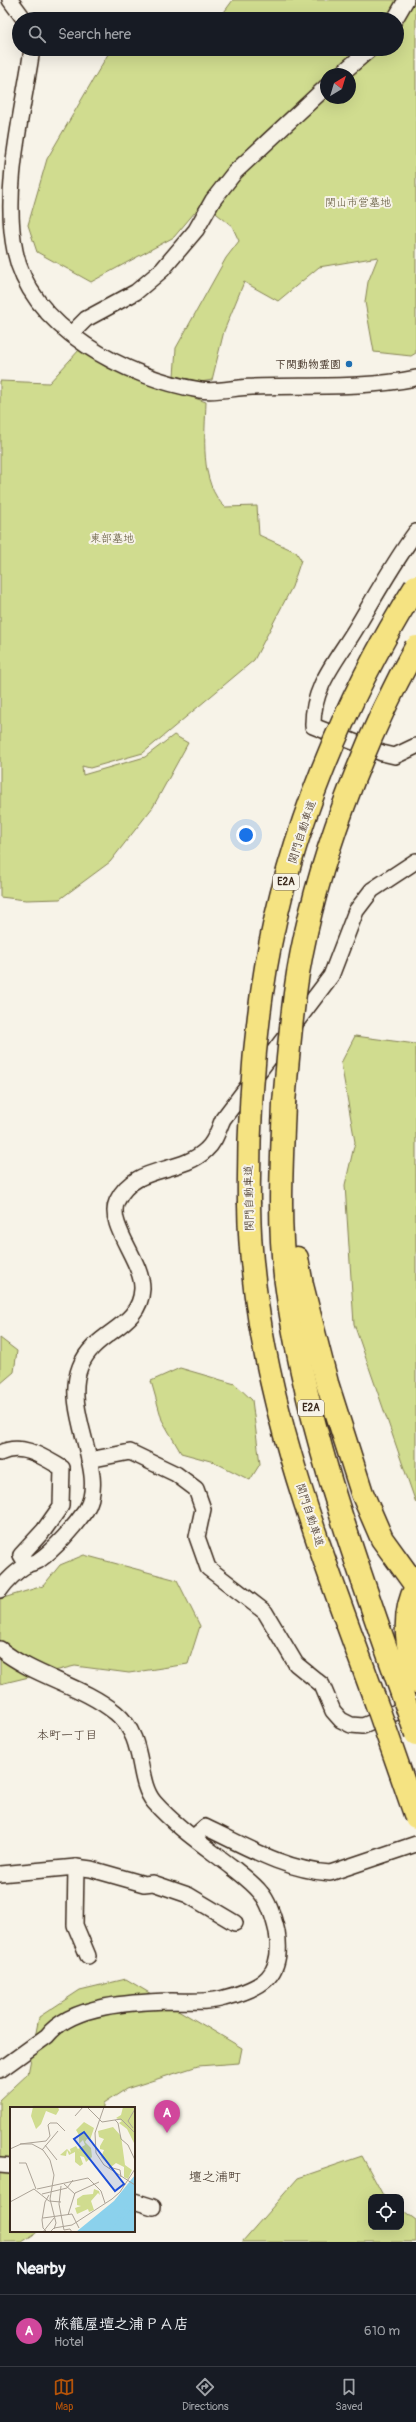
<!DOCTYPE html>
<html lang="en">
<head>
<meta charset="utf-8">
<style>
	:root { --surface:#171b24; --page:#20242c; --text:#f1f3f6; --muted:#9ea1a6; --line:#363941; --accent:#b45309 }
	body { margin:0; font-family:Pangolin,"Klee One",sans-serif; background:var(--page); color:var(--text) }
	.controls { position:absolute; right:12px; bottom:12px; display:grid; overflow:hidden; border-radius:8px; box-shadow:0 4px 16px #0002 }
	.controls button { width:36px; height:36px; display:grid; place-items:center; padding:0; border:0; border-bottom:1px solid var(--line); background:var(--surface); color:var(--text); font:20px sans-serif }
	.compass { position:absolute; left:320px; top:68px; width:36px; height:36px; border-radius:50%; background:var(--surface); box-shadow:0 4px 16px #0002; rotate:38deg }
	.you { position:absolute; left:246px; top:835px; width:14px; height:14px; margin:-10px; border:3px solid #fff; border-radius:50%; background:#1a73e8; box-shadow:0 0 0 6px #1a73e833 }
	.badge { display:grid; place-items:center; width:26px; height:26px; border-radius:50%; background:var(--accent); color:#fff; font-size:13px; font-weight:700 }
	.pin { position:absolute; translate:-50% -33px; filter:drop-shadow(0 1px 2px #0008) }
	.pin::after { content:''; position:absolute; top:21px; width:14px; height:12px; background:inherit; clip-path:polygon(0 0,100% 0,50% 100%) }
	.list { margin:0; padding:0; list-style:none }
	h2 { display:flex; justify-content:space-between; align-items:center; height:52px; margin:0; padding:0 16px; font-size:17px }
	h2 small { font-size:13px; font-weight:400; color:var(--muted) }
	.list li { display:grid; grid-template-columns:26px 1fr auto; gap:12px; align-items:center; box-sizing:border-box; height:72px; padding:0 16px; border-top:1px solid var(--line) }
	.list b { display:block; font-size:15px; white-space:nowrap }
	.list p { margin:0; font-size:13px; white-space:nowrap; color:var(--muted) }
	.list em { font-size:13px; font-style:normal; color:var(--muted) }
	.icon { flex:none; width:22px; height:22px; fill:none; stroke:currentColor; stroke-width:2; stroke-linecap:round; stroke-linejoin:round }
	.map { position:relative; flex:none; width:416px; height:2242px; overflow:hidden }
	.search { position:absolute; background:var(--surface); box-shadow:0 4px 16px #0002; left:12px; right:12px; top:12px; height:44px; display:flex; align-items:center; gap:10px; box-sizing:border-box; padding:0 14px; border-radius:22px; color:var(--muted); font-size:15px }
	.sheet { height:124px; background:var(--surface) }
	nav { display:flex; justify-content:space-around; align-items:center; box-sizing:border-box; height:56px; border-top:1px solid var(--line); background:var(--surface); font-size:11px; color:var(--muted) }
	nav a { display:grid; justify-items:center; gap:2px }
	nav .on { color:var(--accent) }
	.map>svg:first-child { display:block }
</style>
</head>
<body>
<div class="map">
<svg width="416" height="2242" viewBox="0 0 416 2242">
	<rect width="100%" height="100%" fill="#f7f3e8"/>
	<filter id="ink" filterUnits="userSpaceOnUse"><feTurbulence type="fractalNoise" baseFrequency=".025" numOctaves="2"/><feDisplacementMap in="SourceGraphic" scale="8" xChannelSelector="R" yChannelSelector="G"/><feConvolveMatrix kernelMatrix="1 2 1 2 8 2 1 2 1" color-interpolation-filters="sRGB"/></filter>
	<g filter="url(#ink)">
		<g fill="#d0dc8f" stroke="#868356" fill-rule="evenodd">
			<path d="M233 0H416V353L411 356 374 352 365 302 368 282 378 257 319 267 278 301 244 282 224 331 212 380 201 382 174 376 176 348 226 258 239 241 232 226 207 206 206 199 174 237 91 282 37 252 28 225 47 159 111 49H186L195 51 197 49H397V19H219ZM326 74H350V98H326Z"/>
			<path d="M80 349 106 367 206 402C205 435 199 483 225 507L257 506 259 535 296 552 301 560 292 587 254 660 143 753 90 768 82 766 83 775 145 757 174 735 188 743 153 807 110 862 60 899 26 900 0 897V381L49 383Z"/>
			<path d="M355 1036 416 1044V1503L354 1324 345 1185 355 1142 341 1063Z"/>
			<path d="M0 1338 17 1351 14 1372 0 1384Z"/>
			<path d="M180 1368 235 1384 252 1400 260 1464 250 1480 214 1462 181 1453 162 1420 151 1381Z"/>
			<path d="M84 1555 177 1580 200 1626 188 1664 129 1673 75 1666 0 1684V1599L43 1586 60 1565Z"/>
			<path d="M126 1979 242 2048 239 2063 198 2066 126 2089 103 2104V2108H11V2231H39L22 2242H0V2100L28 2074 39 2017 80 1990Z"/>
			<path d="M362 2156 384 2197H371V2227H401V2209L416 2220V2242H242L298 2178Z"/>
		</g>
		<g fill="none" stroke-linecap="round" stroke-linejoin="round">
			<defs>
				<g id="minor">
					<path d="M10 0 24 19"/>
					<path d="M395 19 406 0"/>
					<path d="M32 49C23 112 2 188 15 251 31 329 127 378 200 390 217 393 235 387 253 387 307 385 363 389 416 378"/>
					<path d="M341 74 370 49"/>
					<path d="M71 334 86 319 136 292 162 270 196 230 213 200 235 172 326 87"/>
					<path d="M416 532C394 562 377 593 358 625 339 658 312 685 313 726L382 753 395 756 416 746"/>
					<path d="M0 1453C22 1442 43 1457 62 1468L61 1506 44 1530 21 1555 27 1565"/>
					<path d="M89 1460 130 1452 176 1474 196 1489 203 1509 197 1537 208 1568 265 1612 296 1664 322 1685 333 1711 341 1720 351 1725 363 1726 416 1704"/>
					<path d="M0 1590C6 1581 18 1570 27 1565 30 1563 35 1563 38 1561 55 1549 74 1527 86 1510 109 1473 62 1412 80 1367 94 1330 140 1329 142 1289 143 1261 106 1225 117 1201 134 1164 180 1175 206 1150 216 1141 218 1130 223 1119L331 976 356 911 372 890 416 861"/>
					<path d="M0 1649C35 1677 82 1685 116 1713 147 1739 135 1779 154 1802 176 1827 206 1847 232 1867 242 1875 253 1883 261 1893 269 1902 274 1919 277 1932 284 1975 264 1988 224 1998 208 2003 189 2001 172 2001 135 2002 72 2004 47 2036L0 2070"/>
					<path d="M194 1837 205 1827C245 1846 285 1870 330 1873L416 1844"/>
					<path d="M76 1867 75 1925 88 1956"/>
					<path d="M0 1874 76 1867 91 1869 144 1884 153 1883 188 1895 235 1923"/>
					<path d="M0 2165 11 2166"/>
					<path d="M134 2201 153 2207"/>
				</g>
				<g id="motorway">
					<path d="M284 1103C282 1160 278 1219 285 1276 304 1423 356 1563 405 1702"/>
					<path d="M249 1204C251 1381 320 1547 379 1711"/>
					<path d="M297 1258 302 1285 327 1383 362 1493 382 1539 416 1586"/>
					<path d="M416 1587C400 1616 408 1652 416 1682"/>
				</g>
			</defs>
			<use href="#minor" stroke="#3b2a1e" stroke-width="18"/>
			<use href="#motorway" stroke="#3b2a1e" stroke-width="25"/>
			<use href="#minor" stroke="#f7f3e8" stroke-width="15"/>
			<use href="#motorway" stroke="#f5e382" stroke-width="22"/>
			<defs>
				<g id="motorway-bridge">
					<path d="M284 1103C288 1059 291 1016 298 973 316 866 363 741 416 647"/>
					<path d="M249 1204C248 1124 253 1045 266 967 288 836 345 698 416 586"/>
					<path d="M405 1702 416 1734"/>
					<path d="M379 1711 416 1817"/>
				</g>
			</defs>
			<use href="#motorway-bridge" stroke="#3b2a1e" stroke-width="25" stroke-linecap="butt"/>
			<use href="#motorway-bridge" stroke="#f5e382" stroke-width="22"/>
		</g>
	</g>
	<circle fill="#1f6fb2" stroke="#f7f3e8" stroke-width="1.5" cx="349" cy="364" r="4"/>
	<g text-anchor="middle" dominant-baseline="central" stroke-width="4" stroke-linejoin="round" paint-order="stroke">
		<g fill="#f7f3e8" stroke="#73665b" stroke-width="1">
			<rect x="273" y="874" width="26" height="16" rx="3"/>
			<rect x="298" y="1400" width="26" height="16" rx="3"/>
		</g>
		<g font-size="10" font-weight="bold" fill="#3b2a1e">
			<text x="286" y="882">E2A</text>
			<text x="311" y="1408">E2A</text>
		</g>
		<g font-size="11" fill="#60563a" stroke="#f7f3e8">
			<text x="358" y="202">関山市営墓地</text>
			<text x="112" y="538">東部墓地</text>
		</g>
		<g font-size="11" font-weight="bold" fill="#3b2a1e" stroke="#f7f3e8" text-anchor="end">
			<text x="341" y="364">下関動物霊園</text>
		</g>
		<g font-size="11" fill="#3b2a1e" stroke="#f7f3e8">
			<text transform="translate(302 832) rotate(-72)">関門自動車道</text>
			<text transform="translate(249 1198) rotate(-91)">関門自動車道</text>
			<text transform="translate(310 1515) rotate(72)">関門自動車道</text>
		</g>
		<g font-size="12" fill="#3b2a1e" stroke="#f7f3e8">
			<text x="67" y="1735">本町一丁目</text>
		</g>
		<g font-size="13" fill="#3b2a1e" stroke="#f7f3e8">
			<text x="215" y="2177">壇之浦町</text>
		</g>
	</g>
	<g transform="translate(10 2107)">
		<rect width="125" height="125" fill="#f7f3e8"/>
		<path d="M23 0H48L49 3 46 8 36 4 31 17 26 22 21 9ZM113 0H125V38L117 22 109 16 112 14 106 11 111 8ZM74 15 84 21 80 33 77 32 75 35 81 41 82 50 76 55 74 50 70 49 73 57 70 59 65 55V45L59 48 57 43 56 49 50 48 57 42 61 46 60 42 66 39 71 47 68 42 75 38 73 33 69 37V28L66 23ZM103 20 111 29 115 58 122 63 118 72 114 70V60L106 56 101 60 91 50 94 43 90 42V39L94 32 89 30 88 24ZM84 82 89 84 90 88 88 86 81 94 84 103 79 105 78 102 67 107 65 101 71 99 67 98V92L73 88 83 87Z" fill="#d0dc8f"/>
		<path d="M125 68V125H66L104 94Z" fill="#8bd1ec"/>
		<path fill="none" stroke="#8bd1ec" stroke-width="2" d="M96 125 125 92M100 125 125 96M109 125 125 106"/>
		<path fill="none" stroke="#aca397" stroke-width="1" d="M77 0 92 15 111 12 125 26M94 0 85 26 86 46 94 58 125 78M65 9 73 0M105 13 108 16 111 32 118 38 125 53M123 21 118 14 125 2M10 37 36 34 40 29 38 18 40 16H47L55 24M35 38 47 53M0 42 11 37H22L33 43 40 53 44 68 40 92 46 116 44 122M32 43 48 24M9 56H16L26 82M99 60 110 63 111 70M54 77 65 87M51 79 49 97 54 123 60 122 62 125M27 82 78 71 91 84 95 96M32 87 57 81 63 73M0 95 24 82 39 94 51 95M58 108 65 86 89 75M33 111 62 107 69 121M33 125 44 111M37 125 33 121 32 113 35 95 39 88M40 125 44 121 62 118 102 92 110 85 125 62"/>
		<path fill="#1d4ed8" fill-opacity="0.15" stroke="#1d4ed8" stroke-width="2" d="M74 25 114 77 105 84 64 32Z"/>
		<rect width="125" height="125" fill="none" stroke="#3b2a1e" stroke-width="2"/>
	</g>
</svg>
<div class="controls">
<button><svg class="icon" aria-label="locate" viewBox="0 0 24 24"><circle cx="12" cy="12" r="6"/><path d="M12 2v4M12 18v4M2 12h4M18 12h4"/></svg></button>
</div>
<svg class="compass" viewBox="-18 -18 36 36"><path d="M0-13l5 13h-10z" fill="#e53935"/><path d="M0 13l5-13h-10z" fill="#9ea1a6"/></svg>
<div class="you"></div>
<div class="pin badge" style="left:167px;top:2133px;background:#d1479c">A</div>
<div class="search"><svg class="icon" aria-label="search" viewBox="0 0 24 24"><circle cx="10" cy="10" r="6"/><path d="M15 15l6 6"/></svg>Search here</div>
</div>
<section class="sheet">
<h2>Nearby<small></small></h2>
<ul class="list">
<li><span class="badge" style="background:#d1479c">A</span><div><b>旅籠屋壇之浦ＰＡ店</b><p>Hotel</p></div><em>610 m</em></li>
</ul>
</section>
<nav>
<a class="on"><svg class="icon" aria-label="map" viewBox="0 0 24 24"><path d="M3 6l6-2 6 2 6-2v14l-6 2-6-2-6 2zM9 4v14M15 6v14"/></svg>Map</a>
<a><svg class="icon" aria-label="directions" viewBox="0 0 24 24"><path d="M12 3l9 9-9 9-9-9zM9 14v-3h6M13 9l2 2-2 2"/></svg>Directions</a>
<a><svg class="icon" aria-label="saved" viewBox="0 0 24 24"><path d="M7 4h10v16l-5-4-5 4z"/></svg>Saved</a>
</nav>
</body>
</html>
